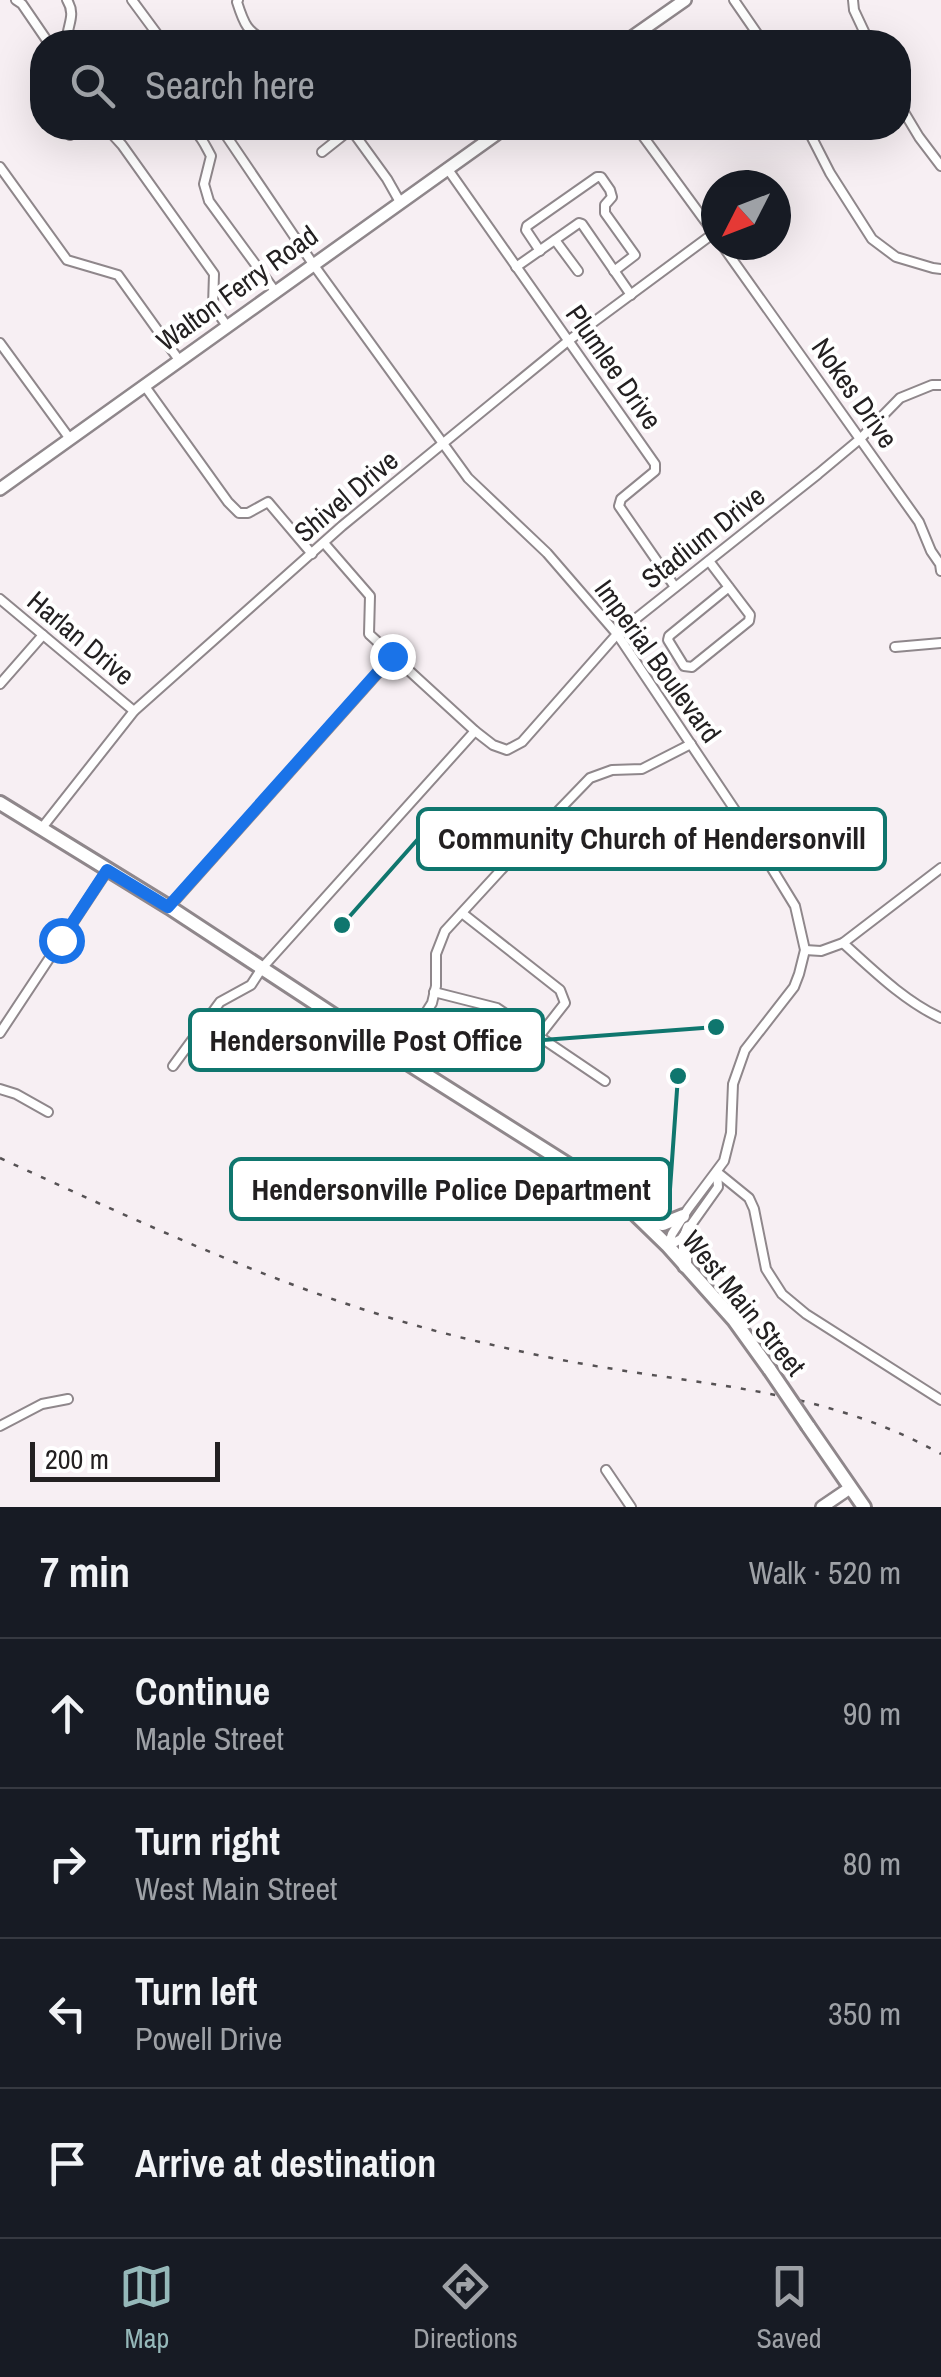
<!DOCTYPE html>
<html lang="en">
<head>
<meta charset="utf-8">
<style>
	:root { --surface:#171b24; --page:#242831; --text:#f1f3f6; --muted:#9ea1a6; --line:#363941; --accent:#95b8b9 }
	body { margin:0; font-family:"Archivo Narrow",sans-serif; background:var(--page); color:var(--text) }
	.compass { position:absolute; left:701px; top:170px; width:90px; height:90px; border-radius:50%; background:var(--surface); box-shadow:0 10px 40px #0002; rotate:228deg }
	.scale { position:absolute; left:30px; bottom:25px; width:190px; box-sizing:border-box; padding-left:10px; border:5px solid #232021; border-top:0; font-size:28px; line-height:35px; white-space:nowrap; color:#232021; -webkit-text-stroke:8px #fff; paint-order:stroke }
	.stop { position:absolute; width:30px; height:30px; margin:-22px; border:8px solid #1a73e8; border-radius:50%; background:#fff }
	.stop.end { background:#1a73e8; border-color:#fff; box-shadow:0 2px 10px #0008 }
	.list { margin:0; padding:0; list-style:none }
	h2 { display:flex; justify-content:space-between; align-items:center; height:130px; margin:0; padding:0 40px; font-size:42px }
	h2 small { font-size:32px; font-weight:400; color:var(--muted) }
	.list li { display:grid; grid-template-columns:65px 1fr auto; gap:30px; align-items:center; box-sizing:border-box; height:150px; padding:0 40px; border-top:2px solid var(--line) }
	.list b { display:block; font-size:38px; white-space:nowrap }
	.list p { margin:0; font-size:32px; white-space:nowrap; color:var(--muted) }
	.list em { font-size:32px; font-style:normal; color:var(--muted) }
	.icon { flex:none; width:55px; height:55px; fill:none; stroke:currentColor; stroke-width:2; stroke-linecap:round; stroke-linejoin:round }
	.map { position:relative; flex:none; width:941px; height:1507px; overflow:hidden }
	.search { position:absolute; background:var(--surface); box-shadow:0 10px 40px #0002; left:30px; right:30px; top:30px; height:110px; display:flex; align-items:center; gap:25px; box-sizing:border-box; padding:0 35px; border-radius:40px; color:var(--muted); font-size:38px }
	.sheet { height:730px; background:var(--surface) }
	nav { display:flex; justify-content:space-around; align-items:center; box-sizing:border-box; height:140px; border-top:2px solid var(--line); background:var(--surface); font-size:28px; color:var(--muted) }
	nav a { display:grid; justify-items:center; gap:5px }
	nav .on { color:var(--accent) }
	.map>svg:first-child { display:block }
</style>
</head>
<body>
<div class="map">
<svg width="941" height="1507" viewBox="0 0 941 1507">
	<rect width="100%" height="100%" fill="#f7eff3"/>
	<g fill="none" stroke-linecap="round" stroke-linejoin="round">
		<defs>
			<g id="street">
				<path d="M16 0 22 4 48 42"/>
				<path d="M67 0C77 16 66 26 67 42"/>
				<path d="M132 0 163 42"/>
				<path d="M238 0 237 2C244 24 247 32 268 42"/>
				<path d="M734 0 763 42"/>
				<path d="M853 0 854 10 869 42"/>
				<path d="M237 41 242 42"/>
				<path d="M898 102 919 137 941 166"/>
				<path d="M62 128 70 135 85 128"/>
				<path d="M99 128 112 134 122 145 214 274 213 306 227 326"/>
				<path d="M177 128C199 128 201 138 211 156L204 184 209 201 275 291"/>
				<path d="M221 128 313 264 468 478 547 553 617 634 749 831 795 906 805 950 799 974 794 987 745 1050 733 1084 731 1133 724 1161 688 1209 672 1234 668 1246"/>
				<path d="M350 128 387 179 400 202"/>
				<path d="M637 128 716 236"/>
				<path d="M807 128 830 173 872 239 896 257 933 268 941 269"/>
				<path d="M322 152 351 129"/>
				<path d="M0 167 67 260 118 275 179 360"/>
				<path d="M447 168 655 464V471L621 499 619 506 675 587"/>
				<path d="M555 240 578 271"/>
				<path d="M722 245 919 522 931 551 940 564 941 571"/>
				<path d="M540 251 526 230 527 226 597 177H601L610 190 612 197 605 205V213L635 255 614 271"/>
				<path d="M516 267 579 223 582 224 631 295"/>
				<path d="M0 343 70 439"/>
				<path d="M144 385 228 502 239 513H248L268 502 312 554"/>
				<path d="M324 543 370 596 369 634 475 731 493 745 507 750 522 742 619 632 818 474 860 439 900 398 932 385H941"/>
				<path d="M709 561 750 615 749 621 692 667 684 666 668 640 669 636 729 587"/>
				<path d="M0 599 134 711"/>
				<path d="M895 647 941 643"/>
				<path d="M0 684 43 635"/>
				<path d="M41 829 134 711 342 526 568 341 714 233"/>
				<path d="M169 907 393 656"/>
				<path d="M462 913 560 990 565 1003 540 1035"/>
				<path d="M843 943C873 970 904 1001 941 1018"/>
				<path d="M805 950 821 951 843 943 941 868"/>
				<path d="M434 992 497 1008 605 1081"/>
				<path d="M0 1033 107 871"/>
				<path d="M398 1057 432 1003 436 986V954L445 931 501 870 590 778 612 770 642 769 691 744"/>
				<path d="M173 1066 220 1002 251 985 262 968 475 731"/>
				<path d="M0 1089 16 1094 48 1112"/>
				<path d="M717 1172 749 1198 754 1209 766 1269 782 1294 806 1314 941 1400"/>
				<path d="M668 1246 681 1239 718 1187 717 1172"/>
				<path d="M0 1426 42 1404 68 1399"/>
				<path d="M606 1470 631 1507"/>
			</g>
			<g id="secondary">
				<path d="M625 42 685 0"/>
				<path d="M0 489 505 128"/>
				<path d="M822 1507 850 1488"/>
			</g>
			<g id="primary">
				<path d="M0 803 169 907 379 1045 583 1174 631 1210 668 1246 734 1320 770 1370"/>
				<path d="M643 1220 663 1224 683 1216"/>
				<path d="M685 1266V1239L689 1228"/>
				<path d="M808 1426 864 1507"/>
			</g>
		</defs>
		<use href="#street" stroke="#8f878b" stroke-width="12"/>
		<use href="#secondary" stroke="#8f878b" stroke-width="16"/>
		<use href="#primary" stroke="#8f878b" stroke-width="18"/>
		<use href="#street" stroke="#fff" stroke-width="8"/>
		<use href="#secondary" stroke="#fff" stroke-width="11"/>
		<use href="#primary" stroke="#fff" stroke-width="12"/>
		<path stroke="#565254" stroke-width="2.5" stroke-dasharray="5 10" stroke-linecap="butt" d="M0 1158C157 1230 311 1303 480 1342 514 1350 549 1358 584 1364 712 1387 824 1389 941 1454"/>
		<defs>
			<path id="primary-bridge" d="M770 1370 808 1426"/>
		</defs>
		<use href="#primary-bridge" stroke="#8f878b" stroke-width="18" stroke-linecap="butt"/>
		<use href="#primary-bridge" stroke="#fff" stroke-width="12"/>
	</g>
	<g fill="none" stroke-linecap="round" stroke-linejoin="round">
		<path stroke="#1a73e8" stroke-width="12" d="M61 940 107 870 168 907 392 656"/>
	</g>
	<g text-anchor="middle" dominant-baseline="central" stroke-width="8" stroke-linejoin="round" paint-order="stroke">
		<g font-size="28" fill="#232021" stroke="#fff">
			<text transform="translate(237 288) rotate(-36)">Walton Ferry Road</text>
			<text transform="translate(614 367) rotate(55)">Plumlee Drive</text>
			<text transform="translate(855 393) rotate(55)">Nokes Drive</text>
			<text transform="translate(346 496) rotate(-40)">Shivel Drive</text>
			<text transform="translate(703 537) rotate(-38)">Stadium Drive</text>
			<text transform="translate(81 638) rotate(40)">Harlan Drive</text>
			<text transform="translate(658 661) rotate(54)">Imperial Boulevard</text>
			<text transform="translate(744 1303) rotate(51)">West Main Street</text>
		</g>
	</g>
	<path fill="none" stroke="#0f766e" stroke-width="4" d="M342 925L418 839M716 1027L543 1040M678 1076L670 1189"/>
	<g fill="#0f766e" stroke="#fff" stroke-width="4">
		<circle cx="342" cy="925" r="10"/>
		<circle cx="716" cy="1027" r="10"/>
		<circle cx="678" cy="1076" r="10"/>
	</g>
	<g fill="#fff" stroke="#0f766e" stroke-width="4">
		<rect x="418" y="809" width="467" height="60" rx="10"/>
		<rect x="190" y="1010" width="353" height="60" rx="10"/>
		<rect x="231" y="1159" width="439" height="60" rx="10"/>
	</g>
	<g font-size="30" text-anchor="middle" font-weight="bold" fill="#232021">
		<text x="652" y="849">Community Church of Hendersonvill</text>
		<text x="366" y="1051">Hendersonville Post Office</text>
		<text x="451" y="1200">Hendersonville Police Department</text>
	</g>
</svg>
<svg class="compass" viewBox="-18 -18 36 36"><path d="M0-13l5 13h-10z" fill="#e53935"/><path d="M0 13l5-13h-10z" fill="#9ea1a6"/></svg>
<div class="scale">200 m</div>
<div class="stop" style="left:61px;top:940px"></div>
<div class="stop end" style="left:392px;top:656px"></div>
<div class="search"><svg class="icon" aria-label="search" viewBox="0 0 24 24"><circle cx="10" cy="10" r="6"/><path d="M15 15l6 6"/></svg>Search here</div>
</div>
<section class="sheet">
<h2>7 min<small>Walk · 520 m</small></h2>
<ul class="list">
<li><svg class="icon" aria-label="ahead" viewBox="0 0 24 24"><path d="M12 20V5M6 11l6-6 6 6"/></svg><div><b>Continue</b><p>Maple Street</p></div><em>90 m</em></li>
<li><svg class="icon" aria-label="right" viewBox="0 0 24 24"><path d="M7 20v-9h11M14 6l5 5-5 5"/></svg><div><b>Turn right</b><p>West Main Street</p></div><em>80 m</em></li>
<li><svg class="icon" aria-label="left" viewBox="0 0 24 24"><path d="M17 20v-9H6M10 6l-5 5 5 5"/></svg><div><b>Turn left</b><p>Powell Drive</p></div><em>350 m</em></li>
<li><svg class="icon" aria-label="arrive" viewBox="0 0 24 24"><path d="M6 21V4h12l-3 4 3 4H6"/></svg><div><b>Arrive at destination</b></div></li>
</ul>
</section>
<nav>
<a class="on"><svg class="icon" aria-label="map" viewBox="0 0 24 24"><path d="M3 6l6-2 6 2 6-2v14l-6 2-6-2-6 2zM9 4v14M15 6v14"/></svg>Map</a>
<a><svg class="icon" aria-label="directions" viewBox="0 0 24 24"><path d="M12 3l9 9-9 9-9-9zM9 14v-3h6M13 9l2 2-2 2"/></svg>Directions</a>
<a><svg class="icon" aria-label="saved" viewBox="0 0 24 24"><path d="M7 4h10v16l-5-4-5 4z"/></svg>Saved</a>
</nav>
</body>
</html>
